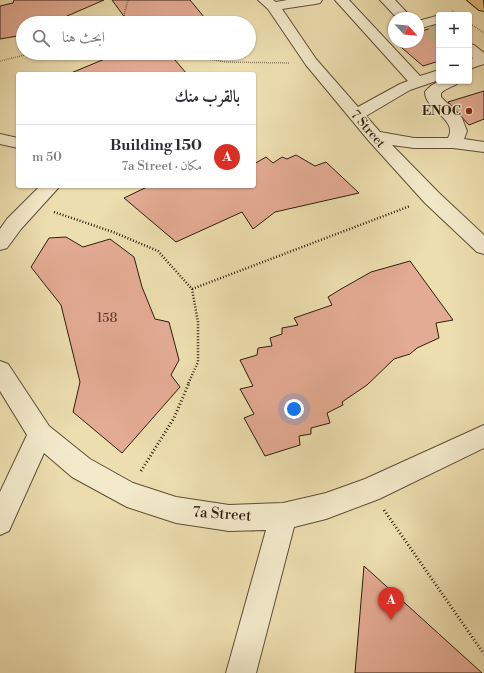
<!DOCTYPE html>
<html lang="ar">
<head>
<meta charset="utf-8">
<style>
	:root { --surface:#fff; --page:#f2f2f3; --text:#2b2b33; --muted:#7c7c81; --line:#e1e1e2; --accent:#d93025 }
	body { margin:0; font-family:"Libre Bodoni",Amiri,serif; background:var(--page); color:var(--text); direction:rtl }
	.controls { position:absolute; right:12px; top:12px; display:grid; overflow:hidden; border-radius:4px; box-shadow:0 1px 3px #0004 }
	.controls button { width:36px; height:36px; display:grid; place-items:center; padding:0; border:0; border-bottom:1px solid var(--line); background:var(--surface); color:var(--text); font:20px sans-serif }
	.compass { position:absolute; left:388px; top:12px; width:36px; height:36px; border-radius:50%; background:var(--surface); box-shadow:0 1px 3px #0004; rotate:116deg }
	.you { position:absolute; left:294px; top:409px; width:14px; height:14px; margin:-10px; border:3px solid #fff; border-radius:50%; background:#1a73e8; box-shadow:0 0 0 6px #1a73e833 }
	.badge { display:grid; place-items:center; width:26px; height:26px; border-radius:50%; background:var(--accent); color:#fff; font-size:13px; font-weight:700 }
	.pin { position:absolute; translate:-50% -33px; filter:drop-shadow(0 1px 2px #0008) }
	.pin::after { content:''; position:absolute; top:21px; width:14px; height:12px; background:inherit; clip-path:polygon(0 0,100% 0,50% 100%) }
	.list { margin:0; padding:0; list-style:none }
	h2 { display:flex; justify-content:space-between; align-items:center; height:52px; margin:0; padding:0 16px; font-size:17px }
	h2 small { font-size:13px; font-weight:400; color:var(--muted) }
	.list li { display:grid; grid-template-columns:26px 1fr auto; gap:12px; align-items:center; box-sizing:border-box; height:64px; padding:0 16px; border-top:1px solid var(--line) }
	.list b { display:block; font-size:15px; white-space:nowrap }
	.list p { margin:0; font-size:13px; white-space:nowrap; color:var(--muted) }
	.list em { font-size:13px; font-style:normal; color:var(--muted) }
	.icon { flex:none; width:22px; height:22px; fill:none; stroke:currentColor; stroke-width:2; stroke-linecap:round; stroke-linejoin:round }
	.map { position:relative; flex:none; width:484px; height:673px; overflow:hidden; direction:ltr }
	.search { position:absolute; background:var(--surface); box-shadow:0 1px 3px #0004; left:16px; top:16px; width:240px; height:44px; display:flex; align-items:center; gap:10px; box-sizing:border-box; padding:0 14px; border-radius:22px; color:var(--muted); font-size:15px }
	.panel { position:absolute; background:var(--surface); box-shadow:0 1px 3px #0004; left:16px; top:72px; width:240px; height:116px; border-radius:4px; direction:rtl }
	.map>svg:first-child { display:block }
</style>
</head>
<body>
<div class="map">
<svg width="484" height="673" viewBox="0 0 484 673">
	<rect width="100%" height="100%" fill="#eddeaf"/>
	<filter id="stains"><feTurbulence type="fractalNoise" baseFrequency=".005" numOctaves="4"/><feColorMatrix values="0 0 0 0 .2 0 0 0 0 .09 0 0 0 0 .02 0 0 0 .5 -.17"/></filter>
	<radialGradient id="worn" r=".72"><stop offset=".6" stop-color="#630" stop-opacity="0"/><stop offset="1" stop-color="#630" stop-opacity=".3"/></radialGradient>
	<g fill="#e4ab94" stroke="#2d1e10">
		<path d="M14 0H104L51 23H23V35L0 39V6L13 3Z"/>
		<path d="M112 0H190L209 23H134L133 21 128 22Z"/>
		<path d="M439 26V61L423 66 395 42H418V32Z"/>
		<path d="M113 53H234L235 54 169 53 187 74H71V73L112 56Z"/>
		<path d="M484 91V119L469 125 448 102Z"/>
		<path d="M296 155 315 166 326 162 359 193 275 212 253 229 242 212 176 242 124 198 149 186H254V164L266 157 273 163 282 157 287 159Z"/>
		<path d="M66 237 83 247 110 239 134 257 142 287 155 319 169 322 179 360 171 375 180 387 122 453 73 412 80 382 61 305 31 267 49 238Z"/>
		<path d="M410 261 453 320 436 323 439 338 417 348 410 354 394 359 367 385 342 402 343 405 327 413 330 423 311 428V434L299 436 300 445 265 456 244 418 254 414 240 389 253 386 240 360 257 355 258 348 272 346 270 338 282 334V328L298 325 294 318 332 305 328 297 341 289 371 272Z"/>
		<path d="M364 566 482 673H355Z"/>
	</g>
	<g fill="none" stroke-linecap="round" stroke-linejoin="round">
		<path stroke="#c7b88f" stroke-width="16" stroke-dasharray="16 8" stroke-linecap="butt" d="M429 29 439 36"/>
		<defs>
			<g id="minor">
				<path d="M258 0H273L276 2 287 0H322L320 3 315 4 282 9 316 59 358 107 400 84 408 81 335 0H349L420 76 439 70V80L410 90 366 116 380 132 414 138H448C459 120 425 110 425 92 434 79 446 81 460 81 455 87 447 87 441 93V97L462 118 467 131 464 139 484 142V152L453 148H414L392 145 439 193 484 235V254L477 252 425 203 369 141 306 65 268 9Z"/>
				<path d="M380 0H395L412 18H397Z"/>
				<path d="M440 15 439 23 418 29V21Z"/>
				<path d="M469 44 474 45 484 53V64L469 69V60L473 58 469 55Z"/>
				<path d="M0 134 18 138V148L0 144Z"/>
				<path d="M40 186H60L21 229 7 248 0 250V229L7 219Z"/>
				<path d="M0 361 8 364 49 426 90 459 133 483 176 497 229 505 283 503 326 493 365 479 484 425V448L379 499 326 519 294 527 256 673H226L266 530 229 531 176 523 127 507 72 477 44 453 9 531 0 535V492L27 435 0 391Z"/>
			</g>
			<path id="major" d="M467 0H483L484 11 479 10Z"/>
		</defs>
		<use href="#minor" stroke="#5d4e38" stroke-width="2"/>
		<use href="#major" stroke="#2d1e10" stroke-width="2"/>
		<g stroke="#2d1e10" stroke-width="1.5" stroke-dasharray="0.5 1.5" stroke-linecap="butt">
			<path d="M128 0 124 15 129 23"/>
			<path d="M452 11 458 15"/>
			<path d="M469 23 484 33"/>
			<path d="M171 53 226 62 289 63"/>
			<path d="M0 61 33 53"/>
		</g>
		<g stroke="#2d1e10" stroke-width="2.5" stroke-dasharray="1 2" stroke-linecap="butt">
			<path d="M54 212 113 232 158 251 192 289 198 322V362L188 384"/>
			<path d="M192 289 410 206"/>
		</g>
		<g stroke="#2d1e10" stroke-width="3" stroke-dasharray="1 2.5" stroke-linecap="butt">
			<path d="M141 471 174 418 189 383"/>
			<path d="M384 510 484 654"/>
		</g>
		<use href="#minor" fill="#f3eacb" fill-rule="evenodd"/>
		<use href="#major" fill="#e6bf78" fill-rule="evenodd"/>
	</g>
	<circle fill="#8f2418" stroke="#f3eacb" stroke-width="1.5" cx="469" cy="111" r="4"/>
	<g text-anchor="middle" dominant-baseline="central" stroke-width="3" stroke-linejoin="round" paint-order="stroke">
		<g font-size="13" font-weight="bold" fill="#2d1e10" stroke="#f3eacb" text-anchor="end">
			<text x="461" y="111">ENOC</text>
		</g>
		<g font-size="13" fill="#2d1e10" stroke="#f3eacb">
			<text transform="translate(368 129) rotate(49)">7 Street</text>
		</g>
		<g font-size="13" fill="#5b4131">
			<text x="107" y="318">158</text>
		</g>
		<g font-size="15" fill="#2d1e10" stroke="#f3eacb">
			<text transform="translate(222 514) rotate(4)">7a Street</text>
		</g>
	</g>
	<rect width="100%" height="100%" filter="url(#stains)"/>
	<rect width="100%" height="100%" fill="url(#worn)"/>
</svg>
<div class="controls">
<button>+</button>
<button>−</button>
</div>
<svg class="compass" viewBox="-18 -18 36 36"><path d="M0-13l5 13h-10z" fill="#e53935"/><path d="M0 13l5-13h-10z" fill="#7c7c81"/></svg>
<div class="you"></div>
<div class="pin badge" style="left:391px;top:620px">A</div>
<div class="search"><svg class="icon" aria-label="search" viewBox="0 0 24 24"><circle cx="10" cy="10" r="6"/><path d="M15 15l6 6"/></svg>ابحث هنا</div>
<section class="panel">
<h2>بالقرب منك<small></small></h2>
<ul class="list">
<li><span class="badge">A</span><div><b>Building 150</b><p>مكان · 7a Street</p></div><em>50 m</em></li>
</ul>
</section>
</div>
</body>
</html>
